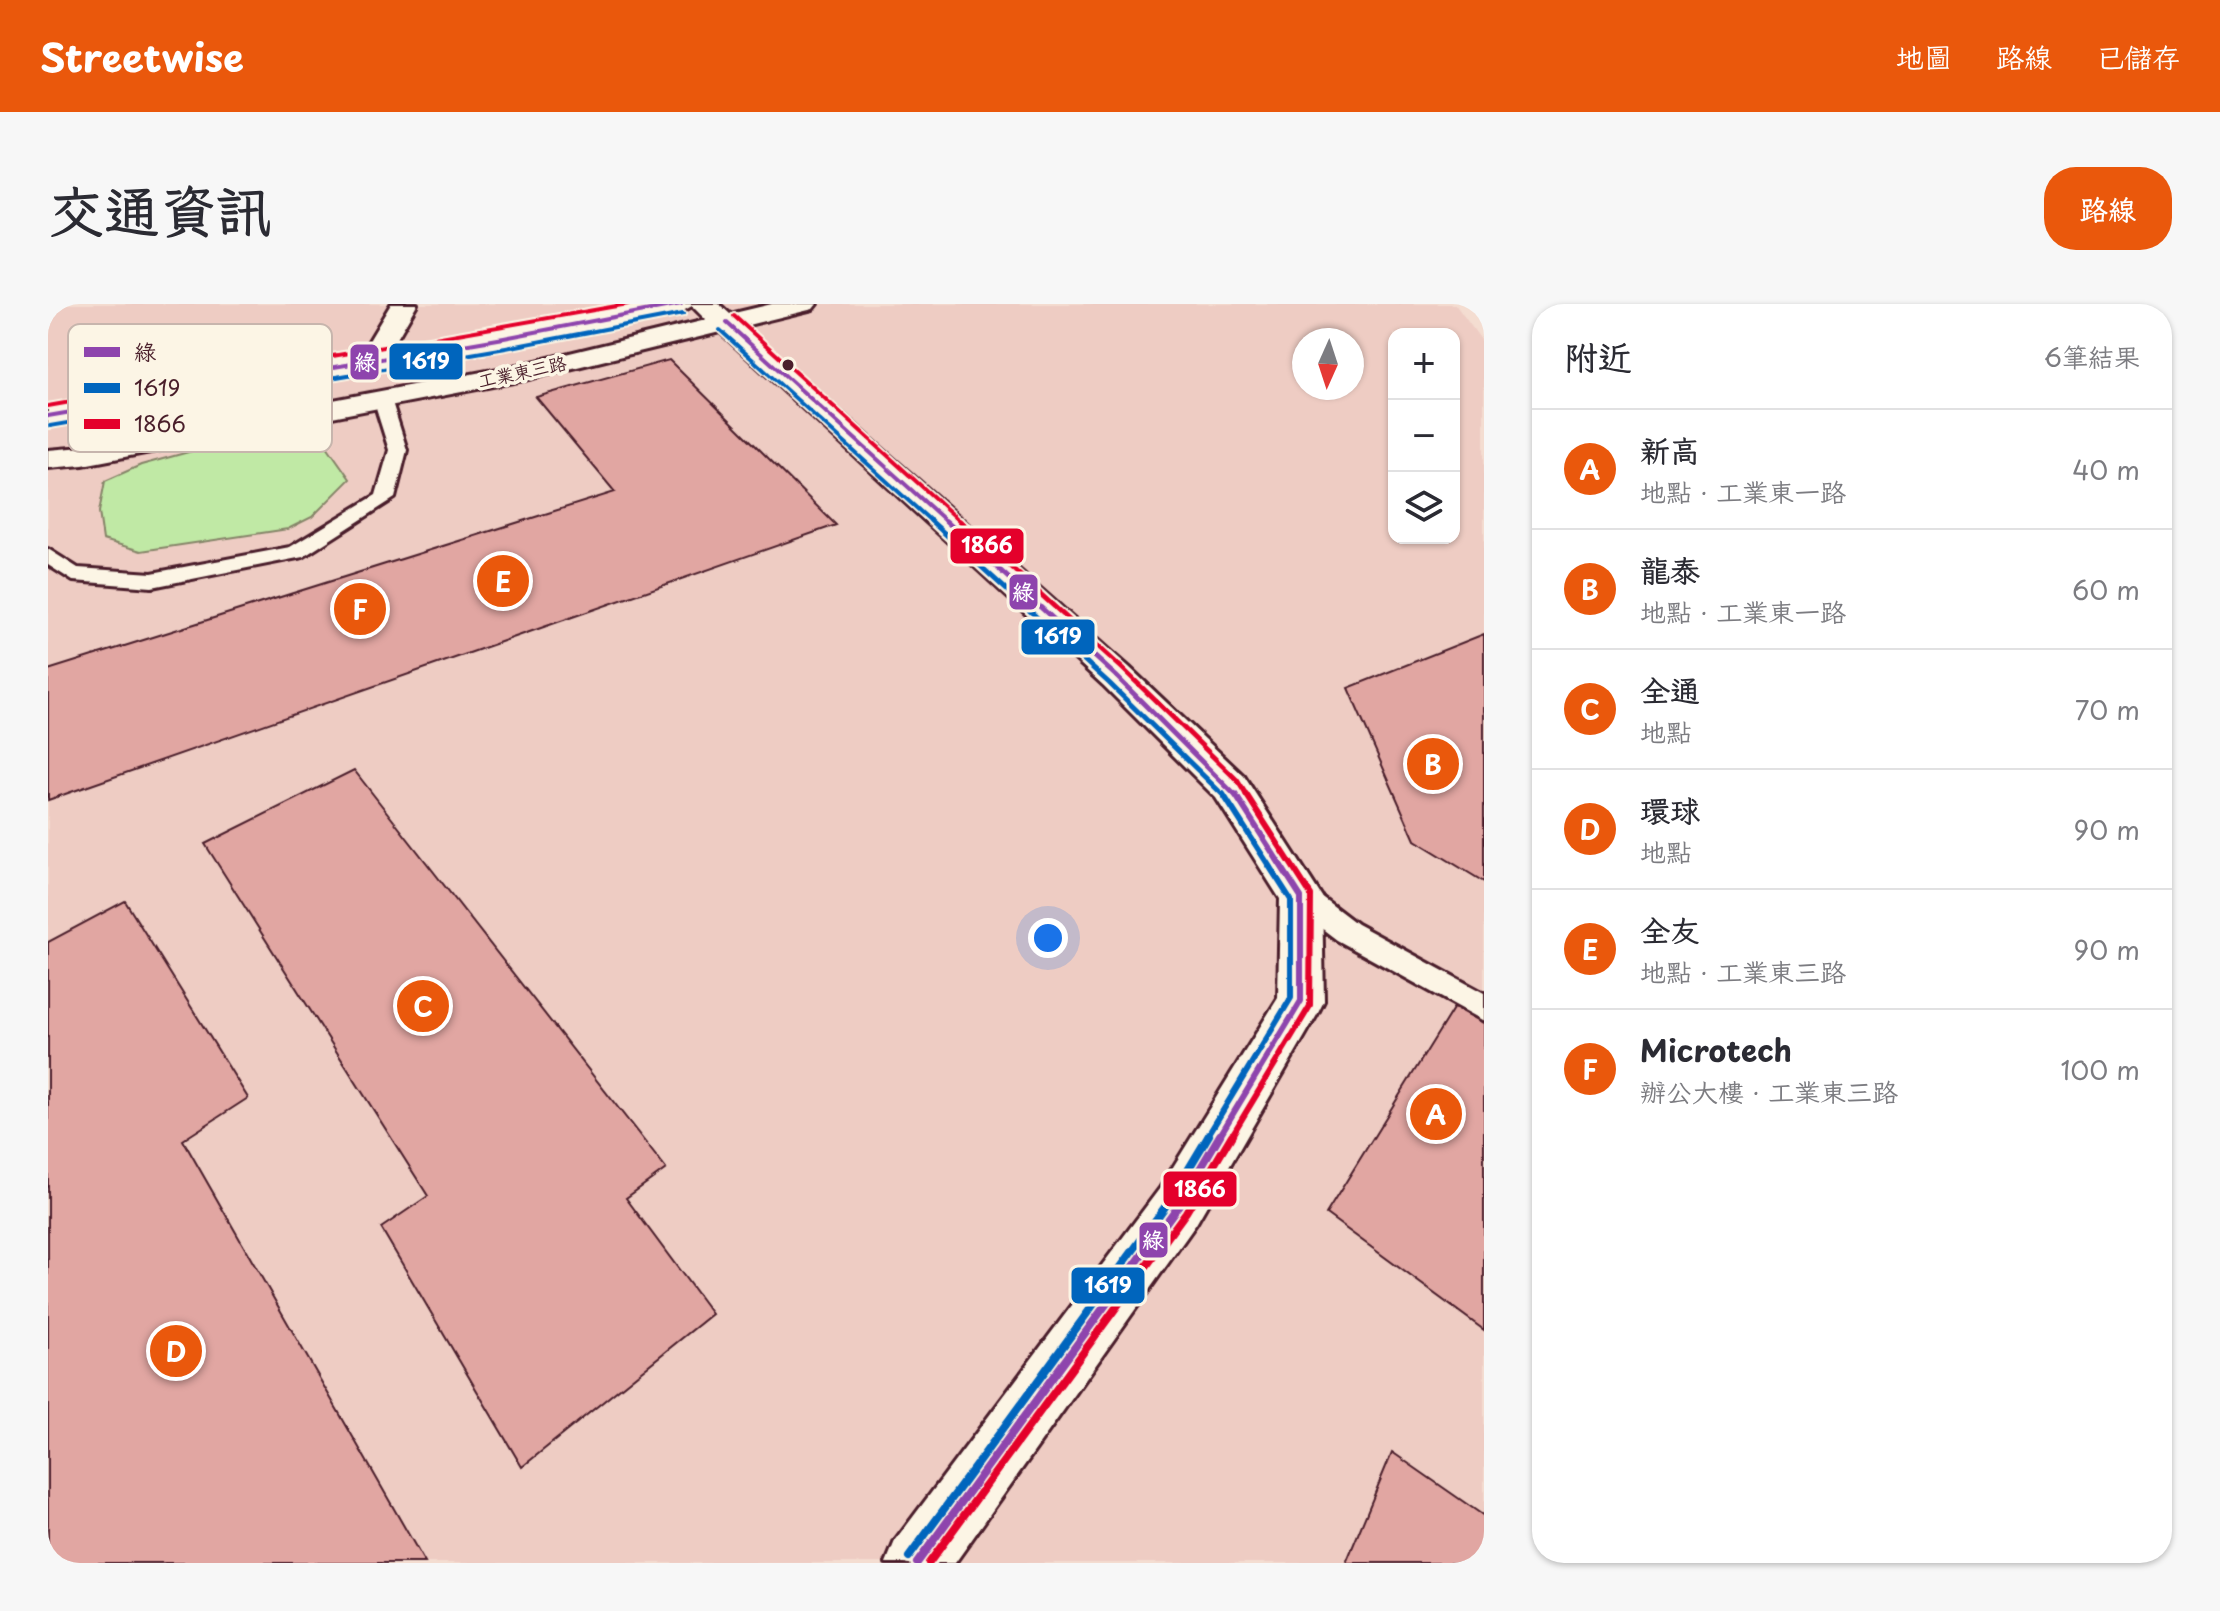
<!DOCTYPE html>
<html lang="zh-TW">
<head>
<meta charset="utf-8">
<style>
	:root { --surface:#fff; --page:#f7f7f7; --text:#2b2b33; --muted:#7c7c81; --line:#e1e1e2; --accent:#ea580c }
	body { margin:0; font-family:"Playpen Sans","LXGW WenKai TC",sans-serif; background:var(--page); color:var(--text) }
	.controls { position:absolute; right:24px; top:24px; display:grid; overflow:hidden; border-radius:16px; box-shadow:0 2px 6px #0004 }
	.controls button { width:72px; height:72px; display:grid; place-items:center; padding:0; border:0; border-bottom:2px solid var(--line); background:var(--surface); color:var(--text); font:40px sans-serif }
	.compass { position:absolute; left:1244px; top:24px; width:72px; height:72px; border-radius:50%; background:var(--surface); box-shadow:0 2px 6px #0004; rotate:183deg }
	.you { position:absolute; left:1000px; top:634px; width:28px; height:28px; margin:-20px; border:6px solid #fff; border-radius:50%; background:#1a73e8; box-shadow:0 0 0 12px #1a73e833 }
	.badge { display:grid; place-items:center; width:52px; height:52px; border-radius:50%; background:var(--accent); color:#fff; font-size:26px; font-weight:700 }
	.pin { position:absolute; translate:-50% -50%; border:4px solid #fff; box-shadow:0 2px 8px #0006 }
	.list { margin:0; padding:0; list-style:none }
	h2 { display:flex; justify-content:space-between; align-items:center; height:104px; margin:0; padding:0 32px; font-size:34px }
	h2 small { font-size:26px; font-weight:400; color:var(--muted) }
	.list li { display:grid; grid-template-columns:52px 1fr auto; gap:24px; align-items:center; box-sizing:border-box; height:120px; padding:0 32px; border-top:2px solid var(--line) }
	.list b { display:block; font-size:30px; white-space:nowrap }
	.list p { margin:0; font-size:26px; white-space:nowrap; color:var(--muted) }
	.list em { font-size:26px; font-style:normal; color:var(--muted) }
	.icon { flex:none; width:44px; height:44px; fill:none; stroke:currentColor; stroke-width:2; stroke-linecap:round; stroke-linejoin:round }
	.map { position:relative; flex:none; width:1436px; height:1259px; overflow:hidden; border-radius:32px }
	header { display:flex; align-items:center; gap:48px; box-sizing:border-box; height:112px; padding:0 40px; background:var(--accent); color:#fff }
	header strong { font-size:38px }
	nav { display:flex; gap:44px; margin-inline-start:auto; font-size:28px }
	.intro { display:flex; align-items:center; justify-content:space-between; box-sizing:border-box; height:192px; padding:0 48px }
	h1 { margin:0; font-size:56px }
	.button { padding:20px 36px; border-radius:32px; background:var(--accent); color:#fff; font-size:28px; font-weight:700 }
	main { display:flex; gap:48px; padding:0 48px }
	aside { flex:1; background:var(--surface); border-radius:32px; box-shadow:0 2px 6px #0004 }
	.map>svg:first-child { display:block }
</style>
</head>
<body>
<header>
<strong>Streetwise</strong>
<nav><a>地圖</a><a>路線</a><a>已儲存</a></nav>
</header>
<div class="intro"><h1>交通資訊</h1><a class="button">路線</a></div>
<main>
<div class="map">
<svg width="1436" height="1259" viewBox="0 0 1436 1259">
	<rect width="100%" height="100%" fill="#f4ddd1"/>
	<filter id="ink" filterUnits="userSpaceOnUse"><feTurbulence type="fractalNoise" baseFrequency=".0125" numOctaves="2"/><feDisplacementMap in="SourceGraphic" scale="16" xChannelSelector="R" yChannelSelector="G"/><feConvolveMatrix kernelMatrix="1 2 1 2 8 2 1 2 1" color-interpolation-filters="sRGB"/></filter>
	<g filter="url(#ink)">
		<path fill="#eeccc3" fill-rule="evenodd" d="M0 0H1407L1436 40V1259H0ZM1346 30H1406V234H1346ZM1256 36H1304V84H1256Z"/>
		<path fill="#c0e9a5" stroke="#858468" stroke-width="2" d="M272 132 302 175 264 213 240 225 93 247 55 236 51 208 57 177 93 161 188 135Z"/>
		<g fill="#e1a6a2" stroke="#4a1f2b" stroke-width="2">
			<path d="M621 56 788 221 0 496V366L567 188 488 93Z"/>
			<path d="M1436 330V578L1367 536 1300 384Z"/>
			<path d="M306 466 618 865 578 894 664 1010 474 1163 333 924 380 892 157 540Z"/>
			<path d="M77 597 200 794 135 836 377 1259H0V638Z"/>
			<path d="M1411 695 1436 711V1026L1278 910Z"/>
			<path d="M1344 1148 1436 1212V1259H1298Z"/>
		</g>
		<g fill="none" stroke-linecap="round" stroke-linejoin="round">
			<defs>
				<g id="lane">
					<path d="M334 90 343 95 359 146 347 194 255 253 104 283 25 277 0 261V245L30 264 104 269 242 243 328 191 341 146 325 95Z"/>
					<path d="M1253 582 1263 585 1309 620 1436 689V717L1289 636 1243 601 1239 593 1243 585Z"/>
				</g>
				<path id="street" d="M343 0H369L343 45 593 0H671L682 10 724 0H769L765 5 696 22 1081 363 1196 472 1274 593 1276 697 1269 711 1148 920 907 1259H838L847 1237 1112 884 1230 694 1232 595 1168 494 1055 381 672 28 476 76 35 161 0 164V146L35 143 476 60 658 16 644 2 633 8 456 42 0 121V103L313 50Z"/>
			</defs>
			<use href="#lane" stroke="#4a1f2b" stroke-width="6"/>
			<use href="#street" stroke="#4a1f2b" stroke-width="6"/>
			<use href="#lane" fill="#fcf5e5" fill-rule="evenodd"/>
			<use href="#street" fill="#fcf5e5" fill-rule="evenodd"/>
			<defs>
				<g id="bus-1-far3">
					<path d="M679 19 900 219"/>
					<path d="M0 112 456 34 633 0"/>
				</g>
				<path id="bus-1-far2" d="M898 217 1068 372 1188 492"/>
				<path id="bus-1-far1" d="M1171 833 1253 697V593L1187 490"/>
				<path id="bus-1" d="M869 1259 1130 902 1172 831"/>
				<g id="bus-2-far3">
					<path d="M672 26 885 219"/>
					<path d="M2 122 458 44 635 10"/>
				</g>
				<path id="bus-2-far2" d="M883 217 1061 379 1176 492"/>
				<path id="bus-2-far1" d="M1159 833 1243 694V596L1175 490"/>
				<path id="bus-2" d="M861 1253 1122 896 1161 831"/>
				<g id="bus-3-far3">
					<path d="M686 12 914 219"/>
					<path d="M0 102 580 0"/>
				</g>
				<path id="bus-3-far2" d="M912 217 1075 365 1189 476 1199 492"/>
				<path id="bus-3-far1" d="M1183 833 1262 702 1263 591 1198 490"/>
				<path id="bus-3" d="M881 1259 1138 908 1184 831"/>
			</defs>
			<use href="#bus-1-far3" stroke="#fcf5e5" stroke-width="8"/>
			<use href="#bus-1-far2" stroke="#fcf5e5" stroke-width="10"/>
			<use href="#bus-1-far1" stroke="#fcf5e5" stroke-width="12"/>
			<use href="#bus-1" stroke="#fcf5e5" stroke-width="14"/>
			<use href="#bus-2-far3" stroke="#fcf5e5" stroke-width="8"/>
			<use href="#bus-2-far2" stroke="#fcf5e5" stroke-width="10"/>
			<use href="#bus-2-far1" stroke="#fcf5e5" stroke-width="12"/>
			<use href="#bus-2" stroke="#fcf5e5" stroke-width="14"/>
			<use href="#bus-3-far3" stroke="#fcf5e5" stroke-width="8"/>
			<use href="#bus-3-far2" stroke="#fcf5e5" stroke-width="10"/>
			<use href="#bus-3-far1" stroke="#fcf5e5" stroke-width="12"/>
			<use href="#bus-3" stroke="#fcf5e5" stroke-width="14"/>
			<use href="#bus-1-far3" stroke="#8e44ad" stroke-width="4"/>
			<use href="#bus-1-far2" stroke="#8e44ad" stroke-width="5"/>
			<use href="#bus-1-far1" stroke="#8e44ad" stroke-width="6"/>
			<use href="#bus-1" stroke="#8e44ad" stroke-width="8"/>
			<use href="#bus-2-far3" stroke="#0065bd" stroke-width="4"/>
			<use href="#bus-2-far2" stroke="#0065bd" stroke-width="5"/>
			<use href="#bus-2-far1" stroke="#0065bd" stroke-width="6"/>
			<use href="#bus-2" stroke="#0065bd" stroke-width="8"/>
			<use href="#bus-3-far3" stroke="#e4002b" stroke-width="4"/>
			<use href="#bus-3-far2" stroke="#e4002b" stroke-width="5"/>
			<use href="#bus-3-far1" stroke="#e4002b" stroke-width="6"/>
			<use href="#bus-3" stroke="#e4002b" stroke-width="8"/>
		</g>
	</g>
	<circle fill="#4a1f2b" stroke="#fcf5e5" stroke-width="3" cx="740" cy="61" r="7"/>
	<g text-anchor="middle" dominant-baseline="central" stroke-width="7" stroke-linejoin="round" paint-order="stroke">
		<g font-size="18" fill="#4a1f2b" stroke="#fcf5e5">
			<text transform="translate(474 67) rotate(-12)">工業東三路</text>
		</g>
	</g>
	<rect x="20" y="20" width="264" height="128" rx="12" fill="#fcf5e5" stroke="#c7b5ad" stroke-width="2"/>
	<rect x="36" y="43" width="36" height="10" fill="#8e44ad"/>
	<rect x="36" y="79" width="36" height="10" fill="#0065bd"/>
	<rect x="36" y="115" width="36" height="10" fill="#e4002b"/>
	<g font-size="22" fill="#4a1f2b">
		<text x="86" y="56">綠</text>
		<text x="86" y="92">1619</text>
		<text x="86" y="128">1866</text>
	</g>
	<g stroke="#fcf5e5" stroke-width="3">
		<rect x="340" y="38" width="76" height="39" rx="8" fill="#0065bd"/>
		<rect x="301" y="39" width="31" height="38" rx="8" fill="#8e44ad"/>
		<rect x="901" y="223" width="76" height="38" rx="8" fill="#e4002b"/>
		<rect x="960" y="269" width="31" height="38" rx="8" fill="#8e44ad"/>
		<rect x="972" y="314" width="76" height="38" rx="8" fill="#0065bd"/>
		<rect x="1114" y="866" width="76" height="38" rx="8" fill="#e4002b"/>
		<rect x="1090" y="917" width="31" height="38" rx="8" fill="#8e44ad"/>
		<rect x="1022" y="962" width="76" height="39" rx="8" fill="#0065bd"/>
	</g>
	<g font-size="22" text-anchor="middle" font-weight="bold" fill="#fff">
		<text x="378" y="65">1619</text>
		<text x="317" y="66">綠</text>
		<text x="939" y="249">1866</text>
		<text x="975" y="296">綠</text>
		<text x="1010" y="340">1619</text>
		<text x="1152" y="893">1866</text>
		<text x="1105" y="944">綠</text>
		<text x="1060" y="989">1619</text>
	</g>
</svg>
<div class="controls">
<button>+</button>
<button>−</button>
<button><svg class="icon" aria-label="layers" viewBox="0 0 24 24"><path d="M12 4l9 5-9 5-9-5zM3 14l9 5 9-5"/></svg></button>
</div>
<svg class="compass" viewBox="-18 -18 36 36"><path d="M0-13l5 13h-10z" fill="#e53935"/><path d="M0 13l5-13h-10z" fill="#7c7c81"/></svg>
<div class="you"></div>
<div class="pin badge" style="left:1388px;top:810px">A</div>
<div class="pin badge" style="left:1385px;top:460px">B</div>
<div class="pin badge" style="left:375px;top:702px">C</div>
<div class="pin badge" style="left:128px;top:1047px">D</div>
<div class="pin badge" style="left:455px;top:277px">E</div>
<div class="pin badge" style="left:312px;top:305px">F</div>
</div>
<aside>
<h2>附近<small>6筆結果</small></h2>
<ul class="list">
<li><span class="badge">A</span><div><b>新高</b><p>地點 · 工業東一路</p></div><em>40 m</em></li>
<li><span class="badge">B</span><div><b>龍泰</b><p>地點 · 工業東一路</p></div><em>60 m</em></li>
<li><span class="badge">C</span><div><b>全通</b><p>地點</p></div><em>70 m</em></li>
<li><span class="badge">D</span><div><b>環球</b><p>地點</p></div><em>90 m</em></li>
<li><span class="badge">E</span><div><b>全友</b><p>地點 · 工業東三路</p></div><em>90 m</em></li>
<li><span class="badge">F</span><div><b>Microtech</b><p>辦公大樓 · 工業東三路</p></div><em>100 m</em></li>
</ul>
</aside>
</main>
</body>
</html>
